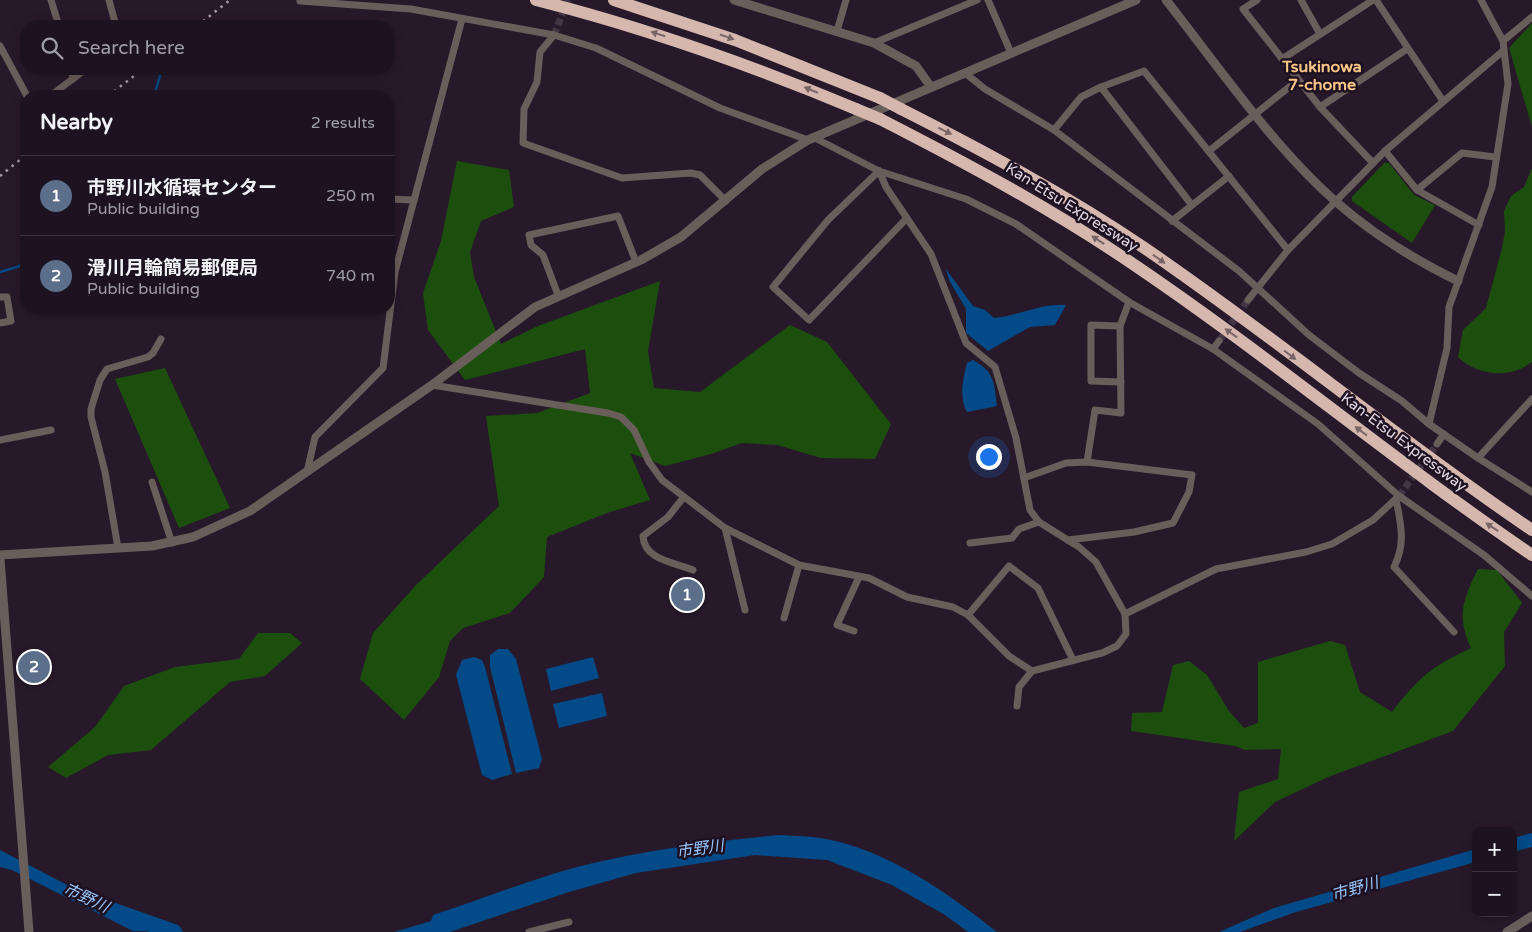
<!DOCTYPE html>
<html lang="en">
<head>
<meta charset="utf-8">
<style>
	:root { --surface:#1d1320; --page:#251c29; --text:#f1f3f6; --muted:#a09ea5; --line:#3b323e; --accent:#1a73e8 }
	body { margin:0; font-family:"Varela Round","Noto Sans JP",sans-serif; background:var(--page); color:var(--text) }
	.controls { position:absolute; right:15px; bottom:15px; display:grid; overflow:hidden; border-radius:10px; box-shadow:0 2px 12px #0003 }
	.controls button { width:45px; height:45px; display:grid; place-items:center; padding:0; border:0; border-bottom:1px solid var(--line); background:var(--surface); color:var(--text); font:25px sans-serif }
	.you { position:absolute; left:988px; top:456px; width:18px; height:18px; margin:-12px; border:4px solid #fff; border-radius:50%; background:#1a73e8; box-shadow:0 0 0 8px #1a73e833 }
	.badge { display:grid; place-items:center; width:32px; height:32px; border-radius:50%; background:var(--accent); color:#fff; font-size:16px; font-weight:700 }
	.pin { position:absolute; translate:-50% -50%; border:2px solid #fff; box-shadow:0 1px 5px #0006 }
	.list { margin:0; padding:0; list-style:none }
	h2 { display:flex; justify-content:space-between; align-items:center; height:65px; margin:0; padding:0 20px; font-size:21px }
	h2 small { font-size:16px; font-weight:400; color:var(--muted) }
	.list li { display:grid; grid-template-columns:32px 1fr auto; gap:15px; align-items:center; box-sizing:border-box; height:80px; padding:0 20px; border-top:1px solid var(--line) }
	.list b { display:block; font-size:19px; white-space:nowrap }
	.list p { margin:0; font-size:16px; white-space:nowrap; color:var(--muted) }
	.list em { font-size:16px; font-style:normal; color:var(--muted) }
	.icon { flex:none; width:28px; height:28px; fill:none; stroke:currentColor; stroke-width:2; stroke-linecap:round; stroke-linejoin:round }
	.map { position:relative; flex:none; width:1532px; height:932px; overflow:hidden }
	.search { position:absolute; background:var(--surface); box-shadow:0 2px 12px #0003; left:20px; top:20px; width:375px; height:55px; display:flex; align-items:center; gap:12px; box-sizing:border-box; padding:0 18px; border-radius:20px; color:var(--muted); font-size:19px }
	.panel { position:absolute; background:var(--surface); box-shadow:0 2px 12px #0003; left:20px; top:90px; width:375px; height:225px; border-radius:20px }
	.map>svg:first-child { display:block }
</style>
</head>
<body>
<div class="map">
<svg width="1532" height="932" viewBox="0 0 1532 932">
	<rect width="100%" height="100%" fill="#27192a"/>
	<g fill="#1c4f0e">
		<path d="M1532 23V127L1509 48Z"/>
		<path d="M457 161 509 170 514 207 481 221 470 252 474 277 501 344 538 326 660 281 648 351 654 388 700 392 790 325 827 342 891 424 875 459 821 458 777 445 742 443 711 454 665 466 630 453 650 500 607 513 547 537 544 577 510 613 463 628 450 641 439 677 404 720 360 679 373 633 416 585 499 506 486 416 537 413 590 393 585 349 465 380 428 330 423 293 441 241Z"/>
		<path d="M1384 163H1389L1414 195 1435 205 1412 243 1352 201V197Z"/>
		<path d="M1532 168V362C1510 379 1477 376 1458 357L1463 330 1486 308 1502 248 1505 231 1504 211 1511 196 1524 187Z"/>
		<path d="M165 368 230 508 179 528 115 379Z"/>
		<path d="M1478 569 1497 570 1522 603 1504 632 1505 666 1453 731 1328 777 1275 802 1234 841 1239 792 1278 779 1281 749 1245 750 1235 746 1131 731 1132 713 1162 712 1173 665 1189 661 1207 675 1229 711 1244 728 1258 723V662L1330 641 1345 645 1360 692 1392 712C1419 677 1431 667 1471 648 1456 615 1463 600 1478 569Z"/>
		<path d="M258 633H290L302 643 265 676 230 682 151 750 108 755 66 778 48 767 95 727 124 686 175 667 239 659Z"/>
	</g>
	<g fill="#034a88">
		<path d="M946 269 973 306 985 310 994 318C1018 316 1042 303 1066 305L1055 325 1030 327 988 351 966 333V309L949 280Z"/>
		<path d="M973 360C995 372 994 383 997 406L967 412C959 397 963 378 967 363Z"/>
		<path d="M498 649H508L516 659 542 759 539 768 516 773 490 667V655Z"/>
		<path d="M474 657 482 660 485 667 512 774 492 780 482 775 456 675 462 660Z"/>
		<path d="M593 657 599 678 551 691 546 669Z"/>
		<path d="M602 693 607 716 559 728 553 704Z"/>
		<path d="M1532 833V847L1513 852V838Z"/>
		<path d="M780 835C795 836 811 836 826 839 889 851 948 893 997 932H968L945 915 892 885 827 860 755 855 636 873 569 892 450 932H394L431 921 433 915C482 899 531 879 581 866 646 850 713 841 780 835Z"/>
		<path d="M1476 849V862L1296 912 1240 932H1219L1274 908Z"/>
		<path d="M0 850 140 923 185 932 133 931 12 870 0 867Z"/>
	</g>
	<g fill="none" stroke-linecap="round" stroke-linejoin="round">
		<g stroke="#034a88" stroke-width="2.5">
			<path d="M154 96 162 69"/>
			<path d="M0 272 20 266 26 250"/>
		</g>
		<path stroke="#034a88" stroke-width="16" d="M106 908 174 932"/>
		<g stroke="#433546" stroke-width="7" stroke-dasharray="7 3.5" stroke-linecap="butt">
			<path d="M554 35 568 0"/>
			<path d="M1219 341 1248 300"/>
			<path d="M1399 496 1437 444"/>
		</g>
		<g stroke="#6a5e5a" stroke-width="7">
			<path d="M51 0 59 26"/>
			<path d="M109 0 116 26"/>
			<path d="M988 0 1011 53"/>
			<path d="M1257 0 1243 9 1320 107 1373 163"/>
			<path d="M1301 0 1320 34"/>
			<path d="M1376 0 1443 101"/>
			<path d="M1481 0 1503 41"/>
			<path d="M300 1 411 9 554 35 596 48 720 108 808 140"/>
			<path d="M837 31 846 0"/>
			<path d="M554 35 540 52 537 82 524 109 523 143 622 178 691 173 700 175 726 201"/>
			<path d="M874 43 977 0"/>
			<path d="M0 46 27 96"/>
			<path d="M1282 59 1373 0"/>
			<path d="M71 69 73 79"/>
			<path d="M965 73 985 89 1054 130 1239 271 1309 335 1359 373 1402 401 1429 424 1478 458 1532 492"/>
			<path d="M1101 87 1191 204"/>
			<path d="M50 96 86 69"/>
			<path d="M1320 107 1407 49"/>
			<path d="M1054 130 1081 97 1101 87 1144 71 1288 250"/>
			<path d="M813 137 879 171 966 199 1016 224 1129 302 1213 349 1318 424 1399 496 1484 555 1532 596"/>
			<path d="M1209 151 1298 80"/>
			<path d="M1385 151 1417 190 1479 225"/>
			<path d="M879 171 886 187 931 254 966 343 995 367 1016 438 1030 510 1039 522 1079 547 1096 562 1125 614 1126 634 1117 646 1102 653 1032 671 1019 687 1017 706"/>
			<path d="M879 171 828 220 773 287 809 320 907 218"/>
			<path d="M1417 190 1462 153 1495 157"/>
			<path d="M389 199 414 200"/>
			<path d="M1172 221 1229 176"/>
			<path d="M558 295 543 255 531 245 529 235 618 216 636 262"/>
			<path d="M0 297H7L11 321 0 323"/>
			<path d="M1248 300 1288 250 1385 151 1503 51"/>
			<path d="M1120 326 1091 325V381L1121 382"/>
			<path d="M1213 349 1219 341"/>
			<path d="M432 385 608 413 621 417 634 430 649 462 662 480 725 528 799 565 869 578 907 597 953 607 968 615 1009 656 1032 671"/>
			<path d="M1429 424 1447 348 1449 307 1492 187 1508 84 1503 41 1532 17"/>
			<path d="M0 440 51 430"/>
			<path d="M1437 444 1444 434"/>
			<path d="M1478 458 1532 399"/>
			<path d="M1087 462 1095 410 1121 413 1120 326 1129 302"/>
			<path d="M307 472 315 437 383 368 395 272 462 19"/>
			<path d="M1024 478 1066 463 1087 462 1192 475 1189 492 1173 523 1134 532 1068 540"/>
			<path d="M152 482 172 543"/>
			<path d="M683 498 668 517 643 536C644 560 674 562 693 570"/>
			<path d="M1396 499C1401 525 1406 543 1394 567L1454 632"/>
			<path d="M725 528 745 610"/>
			<path d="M970 543 1012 538 1019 529 1039 522"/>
			<path d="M118 548 105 472 91 417V409L100 380 107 369 148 357 153 353 161 339"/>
			<path d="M1125 614 1216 569 1306 552 1332 544 1373 520 1399 496"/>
			<path d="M968 615 1009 566 1038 588 1073 660"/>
			<path d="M784 618 799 565"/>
			<path d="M854 631 837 625 859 577"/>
			<path d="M529 932 569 922"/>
		</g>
		<g stroke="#6a5e5a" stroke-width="9">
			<path d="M734 0 874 43 916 66 931 87"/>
			<path d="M1166 0C1218 66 1272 145 1334 200 1371 233 1415 260 1458 281"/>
			<path d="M0 555 152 546 193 537 250 511 432 385 535 307 641 260 681 237 762 169 808 140 1136 0"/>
			<path d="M0 559 29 932"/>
			<path d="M1507 932 1532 916"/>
		</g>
		<g stroke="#d5b7ad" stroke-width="12">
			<path d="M536 0C646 28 751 65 856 109"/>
			<path d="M614 0 735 40 880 98"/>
			<path d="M901 109C984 151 1066 195 1143 247 1275 337 1399 440 1532 530"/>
			<path d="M880 119C966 163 1050 208 1130 262 1268 355 1395 462 1532 555"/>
		</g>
		<g stroke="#a69ba9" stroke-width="2.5" stroke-dasharray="2.5 5" stroke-linecap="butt">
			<path d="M197 26 230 0"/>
			<path d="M108 96 143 69"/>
			<path d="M0 176 26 155"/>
		</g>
		<g stroke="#d5b7ad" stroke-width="12">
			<path d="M880 98 901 109"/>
			<path d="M856 109 880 119"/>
		</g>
	</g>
	<defs><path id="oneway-solid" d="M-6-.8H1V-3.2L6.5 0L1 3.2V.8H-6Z" transform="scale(1.25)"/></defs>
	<g fill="#796466">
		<use href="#oneway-solid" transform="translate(658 34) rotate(-162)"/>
		<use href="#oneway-solid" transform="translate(727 37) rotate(19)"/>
		<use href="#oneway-solid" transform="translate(811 90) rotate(-157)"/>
		<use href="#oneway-solid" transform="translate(945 131) rotate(26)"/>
		<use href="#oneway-solid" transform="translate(1098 240) rotate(-147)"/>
		<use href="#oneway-solid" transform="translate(1159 259) rotate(35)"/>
		<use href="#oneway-solid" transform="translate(1231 333) rotate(-144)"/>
		<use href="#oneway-solid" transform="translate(1290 355) rotate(37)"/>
		<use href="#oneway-solid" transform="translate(1361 431) rotate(-143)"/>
		<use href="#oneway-solid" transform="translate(1492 527) rotate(-146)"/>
	</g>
	<g text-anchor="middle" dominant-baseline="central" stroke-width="5" stroke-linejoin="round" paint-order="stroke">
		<g font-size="15" fill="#e0d6e2" stroke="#1d1020">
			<text transform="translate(1072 207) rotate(32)">Kan-Etsu Expressway</text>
			<text transform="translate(1404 442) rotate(37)">Kan-Etsu Expressway</text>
		</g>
		<g font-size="16" font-weight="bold" fill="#fac686" stroke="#1d1020">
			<text x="1322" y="67">Tsukinowa<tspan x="1322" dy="18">7-chome</tspan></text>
		</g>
		<g font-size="16" font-style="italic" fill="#97c5fa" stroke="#1d1020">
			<text transform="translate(700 849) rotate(-8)">市野川</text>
			<text transform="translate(1355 889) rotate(-16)">市野川</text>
			<text transform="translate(86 898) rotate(25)">市野川</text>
		</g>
	</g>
</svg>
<div class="controls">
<button>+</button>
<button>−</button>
</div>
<div class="you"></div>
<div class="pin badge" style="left:687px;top:595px;background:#5c6f8a">1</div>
<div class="pin badge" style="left:34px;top:667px;background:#5c6f8a">2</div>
<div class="search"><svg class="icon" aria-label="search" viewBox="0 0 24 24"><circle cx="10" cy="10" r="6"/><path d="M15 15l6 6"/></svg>Search here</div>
<section class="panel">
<h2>Nearby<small>2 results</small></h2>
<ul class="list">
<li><span class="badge" style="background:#5c6f8a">1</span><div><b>市野川水循環センター</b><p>Public building</p></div><em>250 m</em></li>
<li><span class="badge" style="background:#5c6f8a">2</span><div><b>滑川月輪簡易郵便局</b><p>Public building</p></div><em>740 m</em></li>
</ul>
</section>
</div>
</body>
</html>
